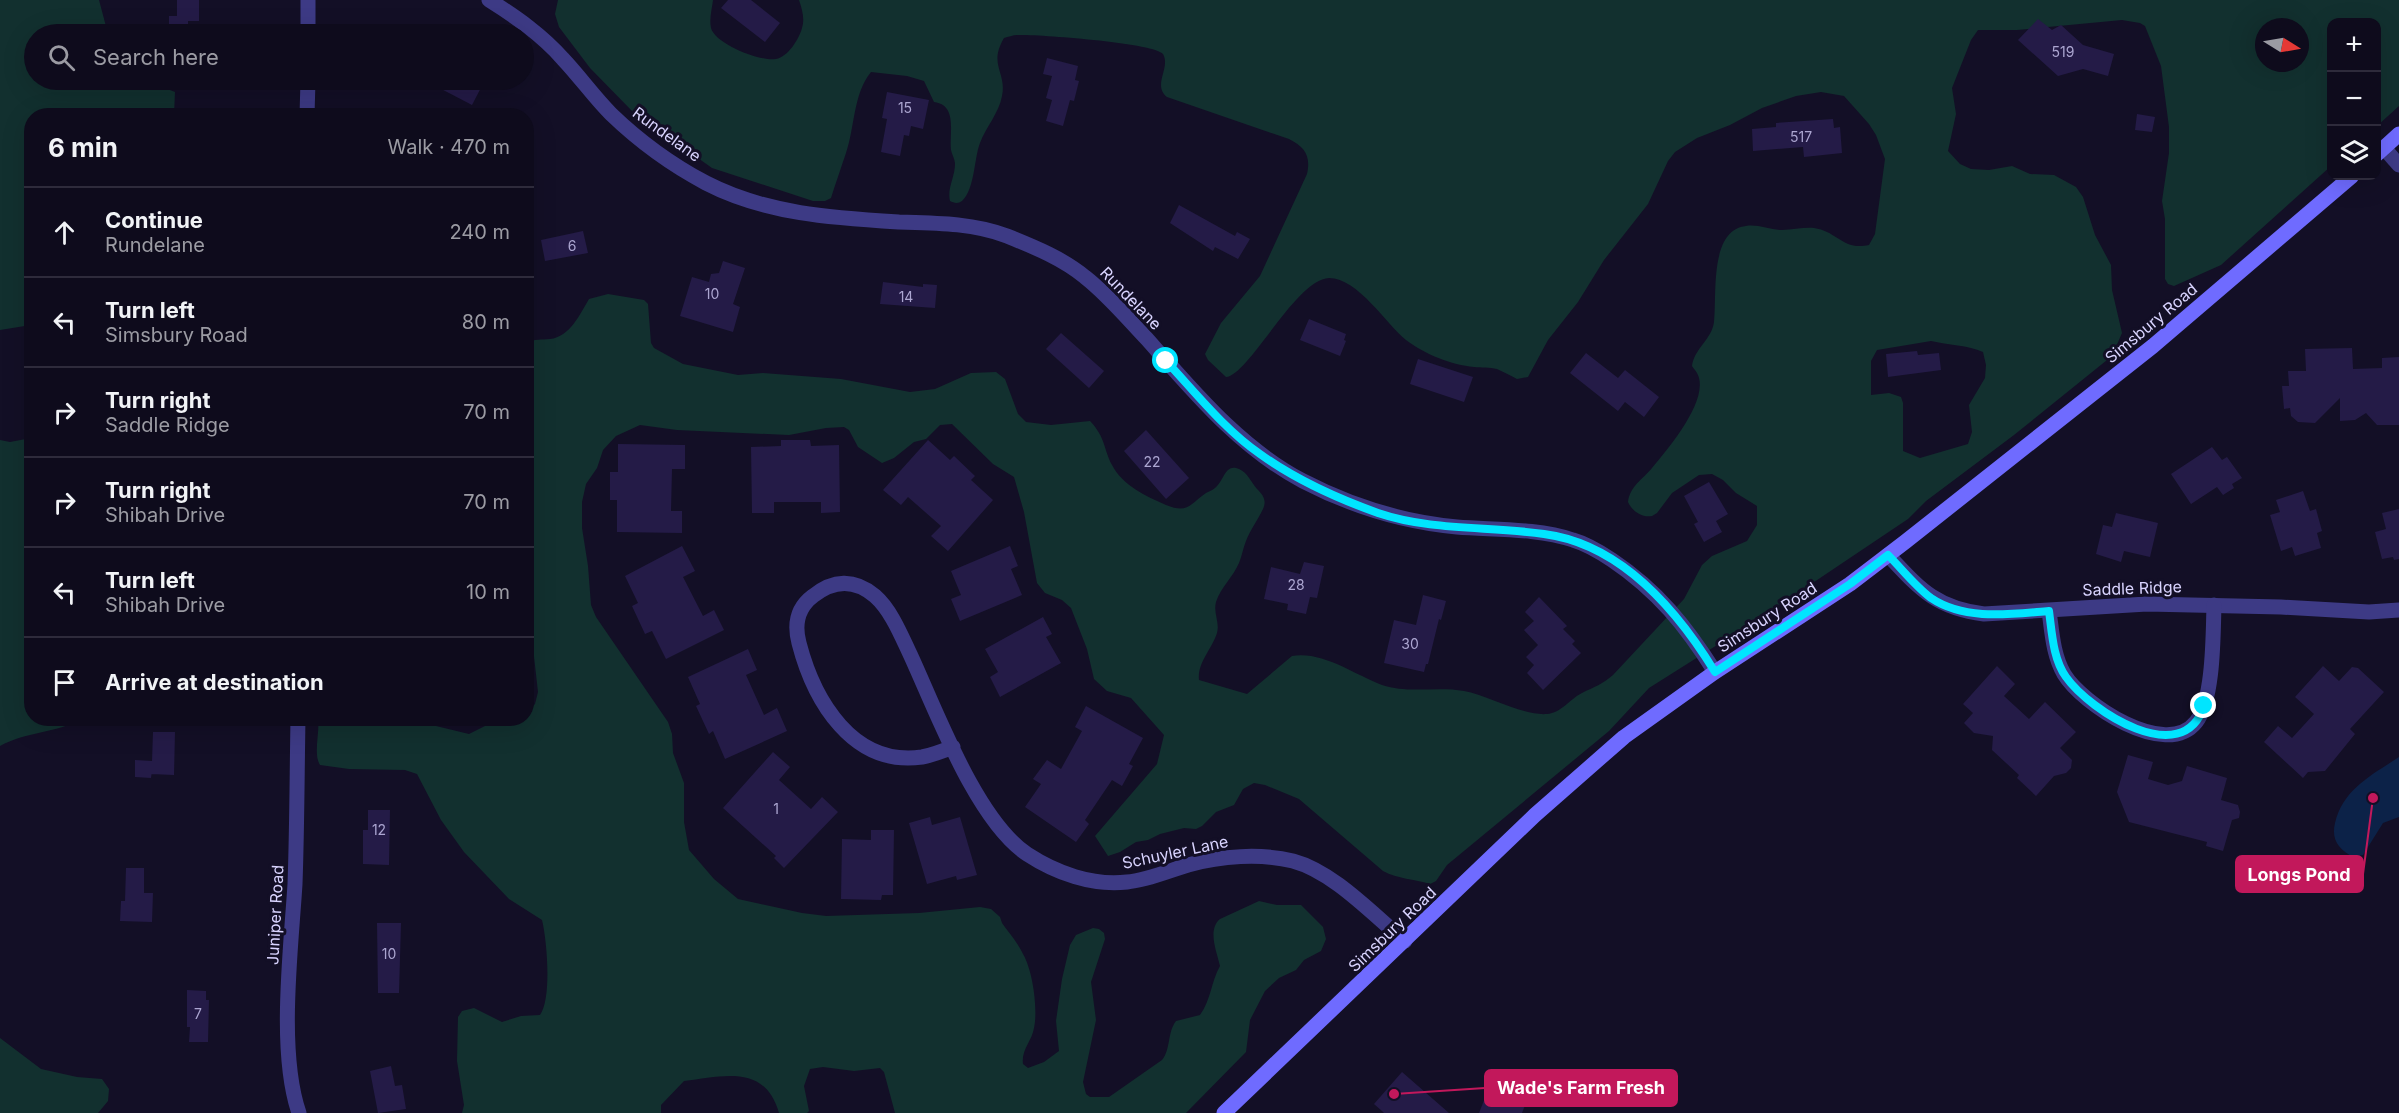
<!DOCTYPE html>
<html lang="en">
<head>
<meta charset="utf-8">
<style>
	:root { --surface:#0e0b1c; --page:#1c1929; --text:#f1f3f6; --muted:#9b9ba3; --line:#2e2b3b }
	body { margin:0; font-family:Inter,sans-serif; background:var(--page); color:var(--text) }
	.controls { position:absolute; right:18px; top:18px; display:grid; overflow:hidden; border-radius:12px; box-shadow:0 6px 24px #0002 }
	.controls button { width:54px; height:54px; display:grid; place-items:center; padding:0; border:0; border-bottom:2px solid var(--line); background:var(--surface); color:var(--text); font:30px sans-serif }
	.compass { position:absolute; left:2255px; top:18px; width:54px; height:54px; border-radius:50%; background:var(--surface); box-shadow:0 6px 24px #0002; rotate:101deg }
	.stop { position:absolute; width:18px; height:18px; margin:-14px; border:4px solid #00e5ff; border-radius:50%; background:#fff }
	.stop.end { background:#00e5ff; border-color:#fff; box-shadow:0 2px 6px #0008 }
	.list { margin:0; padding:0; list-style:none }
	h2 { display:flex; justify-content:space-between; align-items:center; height:78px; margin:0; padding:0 24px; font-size:26px }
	h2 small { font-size:20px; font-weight:400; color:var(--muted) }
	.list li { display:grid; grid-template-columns:39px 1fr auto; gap:18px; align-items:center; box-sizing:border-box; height:90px; padding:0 24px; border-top:2px solid var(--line) }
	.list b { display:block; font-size:22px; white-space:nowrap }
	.list p { margin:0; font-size:20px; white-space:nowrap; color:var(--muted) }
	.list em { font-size:20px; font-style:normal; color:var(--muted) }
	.icon { flex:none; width:33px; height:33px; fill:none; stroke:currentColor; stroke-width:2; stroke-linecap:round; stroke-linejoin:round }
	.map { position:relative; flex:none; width:2399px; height:1113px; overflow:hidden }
	.search { position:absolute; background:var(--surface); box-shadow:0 6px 24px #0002; left:24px; top:24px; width:510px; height:66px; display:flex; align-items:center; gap:15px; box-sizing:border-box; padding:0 21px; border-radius:33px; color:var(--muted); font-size:22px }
	.panel { position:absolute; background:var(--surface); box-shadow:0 6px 24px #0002; left:24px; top:108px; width:510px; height:618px; border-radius:24px }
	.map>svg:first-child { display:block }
</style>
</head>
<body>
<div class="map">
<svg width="2399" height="1113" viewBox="0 0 2399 1113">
	<rect width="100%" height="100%" fill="#130f26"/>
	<g fill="#12302f" fill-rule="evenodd">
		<path d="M0 0H99L108 34H34V80H128C143 89 160 85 175 92L174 115 32 116 31 325 0 330Z"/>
		<path d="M558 0H713C712 9 709 19 711 28 715 44 761 62 776 59 788 57 799 39 802 28 805 19 802 9 799 0H2399V106L2377 126 2376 22H2332L2331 166 2221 265 2174 286 2168 284 2165 279V219L2162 201 2169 153V127L2161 66 2145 26 2140 23 2122 20 2017 30H1978L1971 40 1952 88 1956 114 1948 151 1960 164 1971 169 1989 170 2012 166 2030 174 2054 175 2076 187 2083 197 2095 235 2111 265 2112 290 2122 333 2112 356 2014 435 1926 501 1908 519 1771 611 1649 688 1609 731 1447 865 1436 881 1430 884C1414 879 1398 879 1383 871L1299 799 1265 785 1254 783 1243 789 1234 805 1216 812 1202 826 1196 829 1184 828 1160 834 1148 840 1136 842 1120 852 1108 856 1095 836 1157 764 1164 735 1131 698 1107 691 1094 679 1087 649 1071 608 1062 600 1045 593 1037 583 1024 512 1014 477 993 464 952 424 940 425 926 439 914 442 894 458 882 463 858 447 849 430 844 427 826 428 789 435 677 430 640 425 616 436 603 450 597 468 586 484 582 502V528L588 566 591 605 596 617 668 722 672 734 673 753 684 783V822L689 850 714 879 738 899 802 913 826 916 919 913 980 907 991 909 1000 917 1002 923C1009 933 1018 943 1023 954 1033 971 1038 1010 1034 1028 1032 1041 1021 1050 1023 1064L1028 1068 1044 1062 1059 1051 1056 1021 1062 979 1070 945 1076 935 1093 928 1099 929 1104 933 1105 939 1091 982 1096 1020 1083 1082 1086 1094 1090 1097H1109L1162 1060C1171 1049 1167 1033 1176 1021L1200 1015C1211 1000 1211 982 1220 966 1217 952 1207 930 1220 919L1259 901 1277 905H1301L1323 927 1326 939 1321 951 1304 960 1296 970 1279 978 1265 991 1250 1020 1246 1052 1186 1113H895L884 1072 880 1068 854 1071 823 1067 810 1069 804 1086 809 1111 807 1113H779C765 1064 724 1076 684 1081L661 1105V1113H462L464 1105 457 1061 458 1017 462 1011 474 1008 502 1022 521 1016 540 1015C552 999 547 940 542 920L509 899 464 852 441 820 417 774 405 770 349 769 320 765C313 754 320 732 318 719H407L469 734 487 725 508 719 526 718 527 713 535 704 538 692 532 639 533 605 526 575 527 342C534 339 542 340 550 339 570 337 580 314 589 299L608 294 644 300 648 304 651 343 654 348 683 364 738 375 763 373 841 379 910 392 935 389 971 373 996 372 1005 379 1018 414 1026 422 1051 425 1090 421C1106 438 1103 448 1112 465 1123 486 1146 496 1166 505 1188 514 1190 504 1206 493 1210 491 1215 489 1217 486 1224 479 1226 463 1239 469 1248 473 1251 482 1257 489 1263 495 1267 500 1263 509 1258 520 1250 530 1246 541 1243 548 1242 556 1239 563 1233 577 1221 587 1216 602 1213 613 1220 622 1217 633 1212 649 1197 663 1199 680L1247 694 1292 656C1323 651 1353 674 1382 685 1408 694 1437 686 1464 691 1488 695 1522 716 1547 714 1561 713 1570 699 1582 693 1594 687 1603 684 1613 675L1684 599 1702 565 1712 556 1747 541 1757 525V506L1736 493 1723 480 1712 474 1699 475 1672 493 1657 513 1652 516C1642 518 1632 511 1628 502 1630 486 1642 480 1652 468 1668 449 1706 404 1699 378 1698 373 1694 369 1692 366 1694 349 1712 339 1714 322 1717 295 1709 230 1746 226 1758 224 1770 230 1782 230 1793 230 1804 227 1814 228 1837 231 1843 251 1869 245L1875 234 1885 159 1876 135 1869 124 1844 96 1821 92 1796 96 1762 108 1730 125 1697 138 1675 152 1668 161 1648 204 1604 260 1578 302 1548 340 1528 377 1517 379C1511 376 1504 372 1497 369 1490 367 1481 368 1474 367 1452 365 1424 354 1406 340 1387 325 1358 278 1329 278 1296 279 1249 375 1226 377L1208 360 1205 354 1221 323 1260 276 1307 174C1311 156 1305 147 1289 139L1167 97C1152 85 1171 68 1163 54 1156 43 1036 34 1017 35 1013 35 1008 37 1004 38 988 65 1007 72 1002 96 999 113 986 127 980 143 974 158 975 189 962 201 958 204 954 203 950 201 947 188 955 177 955 164 955 159 952 155 951 150 949 133 958 105 934 102L924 81 907 76 871 72C853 94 855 127 846 153 841 168 836 182 831 198L825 201H813L712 168 633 112 590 68 559 27 555 14ZM2264 27H2300V63H2264ZM1931 341C1948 345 1968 345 1983 352L1986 365 1985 378 1969 405 1972 432 1968 444 1920 458 1903 451V403L1901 397 1889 393 1871 395V361L1877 350Z"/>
		<path d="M31 438 32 718 82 719C56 733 25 732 0 746V440L10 442Z"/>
		<path d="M0 1038 41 1069 77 1077 102 1079 109 1089 108 1101 98 1113H0Z"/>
	</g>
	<path fill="#0c2248" d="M2399 757V817L2383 823 2363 855 2353 857C2339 849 2331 840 2335 823 2343 789 2372 775 2399 757Z"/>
	<g fill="#241b47">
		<path d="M177 0H199V21H188V34H169V16H177Z"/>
		<path d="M728 0H751L780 23 765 42 721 8Z"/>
		<path d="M2038 19 2052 30 2061 25 2083 45 2114 54 2108 76 2083 69 2058 76 2018 40Z"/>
		<path d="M1047 58 1078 66 1075 80 1079 81 1074 101 1070 100 1063 126 1046 121 1052 100 1046 98 1052 76 1043 74Z"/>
		<path d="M424 80H485L472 105Z"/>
		<path d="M887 92 929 100 923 129 911 126 909 136 904 135 900 156 881 152 887 119 882 118Z"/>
		<path d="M2137 114 2155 117 2152 132 2135 130Z"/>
		<path d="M1833 119 1834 128 1840 127 1842 153 1804 157 1803 147 1753 151 1752 129 1776 127V123Z"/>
		<path d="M1179 205 1235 236 1237 232 1250 239 1238 259 1215 247 1213 251 1170 223Z"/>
		<path d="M583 231 588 253 545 261 541 240Z"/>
		<path d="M723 261 745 268 733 304 740 307 733 332 680 316 692 277 709 282 711 274 719 273Z"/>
		<path d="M883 282 923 287V284L937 285 935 308 880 304Z"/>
		<path d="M1309 319 1346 334 1344 340 1346 341 1340 356 1300 340Z"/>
		<path d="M1061 333 1104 371 1089 388 1046 349Z"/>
		<path d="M2352 348 2353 369 2382 368V358L2399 357V425H2377L2366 413 2355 420 2340 421V398L2315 423 2298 422 2291 416 2290 408 2284 409 2282 386H2289L2288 371H2306L2305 349Z"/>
		<path d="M1917 351 1918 355 1939 353 1941 370 1888 377 1886 354Z"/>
		<path d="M1586 353 1618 378 1625 370 1659 397 1644 417 1625 402 1618 411 1570 373Z"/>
		<path d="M1418 359 1473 377 1464 402 1410 384Z"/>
		<path d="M1146 430 1189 478 1166 499 1124 451Z"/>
		<path d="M781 440H810L811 446 839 445 840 512 821 513V502H774V513H752L751 447 781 446Z"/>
		<path d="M928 440 950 460 954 456 975 476 971 480 993 500 948 551 931 536 941 526 908 497 901 505 883 490Z"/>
		<path d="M618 444 685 445V469H672L671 511H682V533L617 532V500H610V472H618Z"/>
		<path d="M2212 447 2222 460 2227 457 2242 478 2232 484 2234 488 2223 495 2217 487 2191 504 2171 474Z"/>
		<path d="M1709 482 1728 514 1716 521 1722 532 1704 542 1694 524 1698 522 1684 496Z"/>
		<path d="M2303 491 2310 511 2316 509 2322 531 2317 533 2321 548 2295 556 2292 547 2281 551 2270 515 2280 512 2276 500Z"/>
		<path d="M2399 509V559L2394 560 2393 557 2382 559 2375 532 2386 529 2382 513Z"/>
		<path d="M2116 513 2158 523 2150 557 2124 551 2121 562 2096 554 2103 525 2112 527Z"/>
		<path d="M682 546 695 571 683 577 703 616 714 610 724 630 666 659 652 631 645 634 632 606 638 603 625 576Z"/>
		<path d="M1010 546 1018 566 1011 569 1022 595 960 621 951 599 961 595 951 571Z"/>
		<path d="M1304 562 1324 566 1317 598 1310 597 1306 614 1287 610 1288 604 1264 599 1271 567 1300 574Z"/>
		<path d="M1423 595 1446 601 1441 620 1439 619 1428 664H1426L1424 672 1384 663 1394 620 1416 625Z"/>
		<path d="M1539 597 1567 626 1563 629 1575 641 1572 644 1581 653 1543 690 1527 673 1534 665 1526 657 1538 645 1524 630 1534 621 1525 612Z"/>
		<path d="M1043 617 1052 634 1046 637 1061 663 1000 697 990 677 998 672 985 649Z"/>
		<path d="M748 649 757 670 746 675 764 715 777 708 787 731 725 759 713 731 709 734 696 706 700 704 688 677Z"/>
		<path d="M1997 666 2015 684 2004 696 2029 719 2045 702 2076 732 2060 748 2072 760 2071 768 2066 773 2054 776 2036 796 2017 778 2019 775 1992 750 1993 736 1974 733 1964 723 1973 713 1963 704Z"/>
		<path d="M2323 666 2339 681 2352 667 2358 668 2384 692 2350 729 2355 734 2325 771 2308 772 2303 778 2264 742 2278 726 2292 738 2314 714 2295 697Z"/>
		<path d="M1086 706 1143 738 1129 764 1133 766 1122 786 1112 780 1085 820 1089 824 1076 842 1025 807 1041 784 1033 779 1047 760 1061 769 1082 731 1075 727Z"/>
		<path d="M153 732H175L174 775 151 774 152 770 151 778 135 777V760L152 761Z"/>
		<path d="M773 752 790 767 779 780 811 809 822 797 838 812 784 868 774 858 776 856 723 808Z"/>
		<path d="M2128 755 2153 762 2148 779 2168 785 2182 781 2187 766 2227 778 2221 800 2238 805 2240 812 2239 818 2232 820 2223 851 2206 846 2207 842 2129 822 2117 792Z"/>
		<path d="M368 810H390L389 865 363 864V830H368Z"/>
		<path d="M930 817 932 825 960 817 977 875 957 880 956 876 927 884 909 823Z"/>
		<path d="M871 830H894L893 895H882L881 900 841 899 842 839 871 840Z"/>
		<path d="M126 868H144V893H153L152 922 120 921 121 901H125Z"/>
		<path d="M377 923H401L399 993H378Z"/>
		<path d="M187 990 206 991V1000H209L208 1042H189L190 1027H187Z"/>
		<path d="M391 1066 395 1086 402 1085 406 1109 378 1113 370 1071Z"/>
		<path d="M1402 1072 1449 1113H1384L1382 1111 1374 1104Z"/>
		<path d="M1494 1075 1531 1090 1522 1113H1479Z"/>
	</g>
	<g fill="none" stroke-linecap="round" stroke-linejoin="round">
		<g stroke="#3d3a85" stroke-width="15">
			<path d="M489 0C516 17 542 35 563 59 580 77 594 97 611 114 639 141 672 165 706 183 766 214 833 218 899 222 935 223 973 223 1007 236 1034 247 1062 258 1085 277 1108 295 1127 318 1147 339 1194 392 1240 448 1303 481 1351 506 1403 522 1457 527 1495 530 1537 528 1573 540 1587 544 1600 552 1612 560 1658 591 1686 626 1715 672"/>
			<path d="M308 34V0"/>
			<path d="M307 116 308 80"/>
			<path d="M2384 148 2399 165"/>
			<path d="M1888 555C1919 588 1935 608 1984 614L2147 604 2281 607 2369 612 2399 610"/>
			<path d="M2049 611C2052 632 2053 655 2064 674 2082 704 2166 760 2196 722 2214 700 2213 633 2214 605"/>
			<path d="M298 718C297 774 297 829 295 884 291 949 278 1052 299 1113"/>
			<path d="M953 747C943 751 933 755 922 757 853 767 814 701 799 643 794 624 797 608 813 596 833 580 854 578 875 596 891 610 901 635 910 654 936 710 976 820 1027 854 1056 873 1092 886 1127 882 1148 880 1168 871 1188 865 1221 856 1260 853 1293 861 1334 872 1373 915 1405 941"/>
		</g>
		<g stroke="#6f6bff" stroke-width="15">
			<path d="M2376 155 2399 134"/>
			<path d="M1224 1113 1535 815 1624 737 1715 672 1850 584 1905 542 2153 346 2352 176"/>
		</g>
	</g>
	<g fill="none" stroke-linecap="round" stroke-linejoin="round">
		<path stroke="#00e5ff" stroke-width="8" d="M1166 361C1196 393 1224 429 1260 454 1296 480 1336 498 1378 513 1431 531 1489 526 1544 534 1621 544 1677 610 1715 672L1850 584 1888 555C1902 569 1915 586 1931 598 1965 621 2011 614 2049 611 2052 633 2053 659 2066 677 2090 711 2183 771 2204 706"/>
	</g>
	<g text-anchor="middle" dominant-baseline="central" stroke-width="6" stroke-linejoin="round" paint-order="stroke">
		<g font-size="14" fill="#aca6d1">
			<text x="2063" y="51">519</text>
			<text x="905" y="107">15</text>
			<text x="1801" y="136">517</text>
			<text x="572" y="245">6</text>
			<text x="712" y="293">10</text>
			<text x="906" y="296">14</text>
			<text x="1152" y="461">22</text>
			<text x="1296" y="584">28</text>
			<text x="1410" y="643">30</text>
			<text x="776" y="808">1</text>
			<text x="379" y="829">12</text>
			<text x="389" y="953">10</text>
			<text x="198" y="1013">7</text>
		</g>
		<g font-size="16" fill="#d9d4ff" stroke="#130f26">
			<text transform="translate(667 134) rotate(36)">Rundelane</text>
			<text transform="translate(1131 298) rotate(46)">Rundelane</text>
			<text transform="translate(2151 323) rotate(-40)">Simsbury Road</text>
			<text transform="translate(2132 588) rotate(-2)">Saddle Ridge</text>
			<text transform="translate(1767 617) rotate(-33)">Simsbury Road</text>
			<text transform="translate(1175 852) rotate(-12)">Schuyler Lane</text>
			<text transform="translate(275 915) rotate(-87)">Juniper Road</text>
			<text transform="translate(1392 929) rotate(-44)">Simsbury Road</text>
		</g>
	</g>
	<path fill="none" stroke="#c2185b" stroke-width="2" d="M2373 798L2363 874M1394 1094L1485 1088"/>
	<g fill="#c2185b" stroke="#130f26" stroke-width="2">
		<circle cx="2373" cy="798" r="6"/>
		<circle cx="1394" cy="1094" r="6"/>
	</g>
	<g fill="#c2185b" stroke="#c2185b" stroke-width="2">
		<rect x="2236" y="856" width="127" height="36" rx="6"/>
		<rect x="1485" y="1070" width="192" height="36" rx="6"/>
	</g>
	<g font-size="18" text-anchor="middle" font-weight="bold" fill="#fff">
		<text x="2299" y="881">Longs Pond</text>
		<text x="1581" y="1094">Wade's Farm Fresh</text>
	</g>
</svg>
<div class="controls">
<button>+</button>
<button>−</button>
<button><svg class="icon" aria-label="layers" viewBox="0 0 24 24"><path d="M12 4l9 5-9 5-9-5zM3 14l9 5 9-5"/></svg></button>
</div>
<svg class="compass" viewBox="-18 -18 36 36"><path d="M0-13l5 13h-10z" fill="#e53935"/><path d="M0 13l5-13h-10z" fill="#9b9ba3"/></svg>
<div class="stop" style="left:1166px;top:361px"></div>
<div class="stop end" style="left:2204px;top:706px"></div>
<div class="search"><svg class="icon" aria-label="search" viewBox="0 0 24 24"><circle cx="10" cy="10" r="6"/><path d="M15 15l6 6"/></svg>Search here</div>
<section class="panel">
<h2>6 min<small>Walk · 470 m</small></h2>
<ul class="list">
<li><svg class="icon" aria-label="ahead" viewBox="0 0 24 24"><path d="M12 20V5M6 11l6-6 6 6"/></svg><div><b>Continue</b><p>Rundelane</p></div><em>240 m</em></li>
<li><svg class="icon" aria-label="left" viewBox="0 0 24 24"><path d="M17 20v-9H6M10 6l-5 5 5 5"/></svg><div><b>Turn left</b><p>Simsbury Road</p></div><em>80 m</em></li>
<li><svg class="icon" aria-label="right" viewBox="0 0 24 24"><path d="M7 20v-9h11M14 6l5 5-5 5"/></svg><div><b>Turn right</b><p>Saddle Ridge</p></div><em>70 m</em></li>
<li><svg class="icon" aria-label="right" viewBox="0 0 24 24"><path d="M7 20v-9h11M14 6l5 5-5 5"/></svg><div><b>Turn right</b><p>Shibah Drive</p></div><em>70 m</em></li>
<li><svg class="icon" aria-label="left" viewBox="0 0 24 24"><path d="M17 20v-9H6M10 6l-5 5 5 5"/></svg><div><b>Turn left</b><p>Shibah Drive</p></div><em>10 m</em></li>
<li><svg class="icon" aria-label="arrive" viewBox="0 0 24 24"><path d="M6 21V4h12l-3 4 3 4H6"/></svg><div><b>Arrive at destination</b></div></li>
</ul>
</section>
</div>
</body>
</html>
